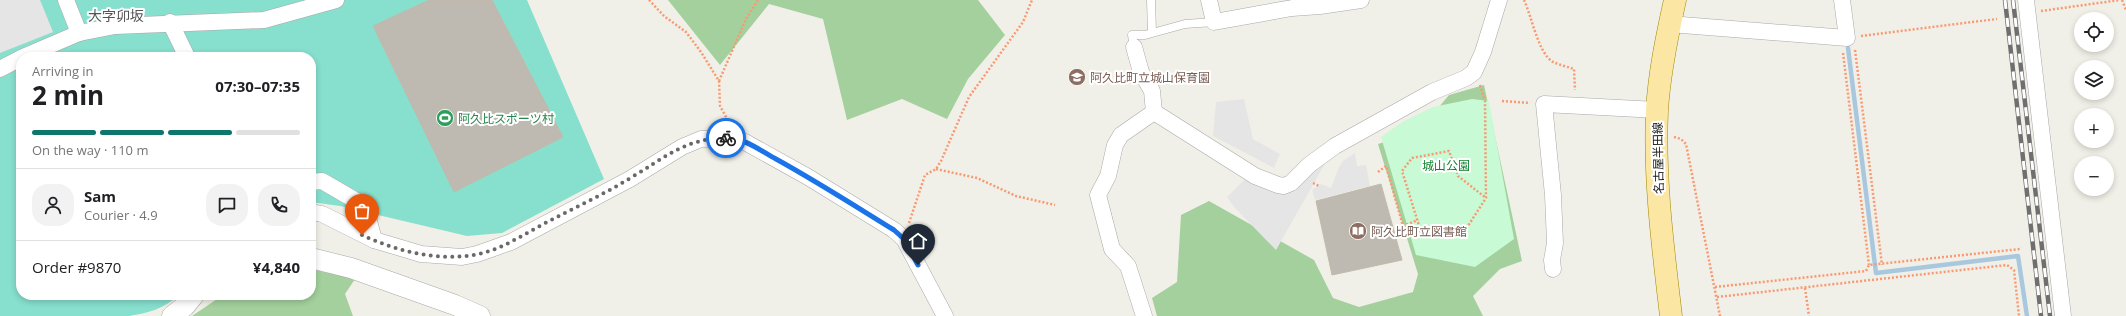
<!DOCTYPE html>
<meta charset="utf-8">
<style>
:root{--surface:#fff;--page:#f2f2f2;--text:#202124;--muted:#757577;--line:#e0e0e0;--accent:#0f766e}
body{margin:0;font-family:"Open Sans","Noto Sans JP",sans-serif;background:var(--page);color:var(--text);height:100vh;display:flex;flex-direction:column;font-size:15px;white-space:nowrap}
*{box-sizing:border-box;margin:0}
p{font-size:13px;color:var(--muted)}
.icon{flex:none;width:22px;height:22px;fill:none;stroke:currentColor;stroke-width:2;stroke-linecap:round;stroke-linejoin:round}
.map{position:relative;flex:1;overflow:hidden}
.details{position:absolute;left:16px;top:52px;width:300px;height:248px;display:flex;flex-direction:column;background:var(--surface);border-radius:16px;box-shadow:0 2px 6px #0003}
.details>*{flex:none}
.fabs{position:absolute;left:2074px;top:12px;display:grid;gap:8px}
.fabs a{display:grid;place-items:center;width:40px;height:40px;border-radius:50%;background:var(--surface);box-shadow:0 2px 6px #0003;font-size:20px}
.pin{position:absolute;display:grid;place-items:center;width:34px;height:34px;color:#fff;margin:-41px -17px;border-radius:50% 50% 50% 0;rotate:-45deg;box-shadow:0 0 4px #0007}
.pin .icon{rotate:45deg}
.courier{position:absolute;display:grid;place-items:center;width:40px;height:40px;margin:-20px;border:3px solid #1a73e8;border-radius:50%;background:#fff;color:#222;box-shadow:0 1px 5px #0007}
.head em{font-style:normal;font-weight:700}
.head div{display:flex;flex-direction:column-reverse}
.head{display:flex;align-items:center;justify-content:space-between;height:68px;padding:0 16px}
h1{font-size:26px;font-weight:700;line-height:30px}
.bar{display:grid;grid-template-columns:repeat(4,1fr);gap:6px 4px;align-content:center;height:48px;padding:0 16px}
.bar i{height:5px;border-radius:3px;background:var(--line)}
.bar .current{background:var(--accent)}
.bar p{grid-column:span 4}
.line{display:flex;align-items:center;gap:10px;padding:0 16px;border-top:1px solid var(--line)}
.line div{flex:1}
.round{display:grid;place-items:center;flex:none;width:42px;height:42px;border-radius:16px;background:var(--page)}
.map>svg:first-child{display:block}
</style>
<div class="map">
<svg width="2126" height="316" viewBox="0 0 2126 316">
<rect width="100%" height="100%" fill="#f1f0e8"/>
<g fill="#a3d09d">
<polygon points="668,0 978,0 1005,35 968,79 947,119 902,99 847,120 823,19 769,4 720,65"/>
<polygon points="1484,85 1522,261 1500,269 1473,296 1483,316 1157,316 1152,298 1177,282 1181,215 1209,201 1314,260 1333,298 1359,307 1413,292 1418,274 1378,144 1418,132 1449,95"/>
<polygon points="311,269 355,279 345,294 353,316 192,316 223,295 311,295"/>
</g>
<polygon fill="#c7fad5" points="1472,99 1489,101 1514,239 1475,267 1416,255 1381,137 1404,121 1433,107"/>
<path fill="#87dfce" d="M0,0h527l77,179 -102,54 -35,3 -127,-30 -29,-4v-145h-290v238h157c-13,14 -31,18 -49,21h-129z"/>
<g fill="#e5e5e5">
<polygon points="0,0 40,0 53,32 0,53"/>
<polygon points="1244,99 1253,139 1280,154 1274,168 1213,136 1216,102"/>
<polygon points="1355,153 1357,166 1366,165 1370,186 1315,200 1312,190 1321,184 1331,188 1339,167 1344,160"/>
<polygon points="1326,162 1276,250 1234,207 1227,197 1247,177 1269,188 1312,171"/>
</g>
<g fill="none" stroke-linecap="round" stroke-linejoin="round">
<polyline stroke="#a9c8de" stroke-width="4.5" points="1848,48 1876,273 2018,256 2027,316"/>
</g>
<g fill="#beb9b1" stroke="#c3baaa">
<polygon points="429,0 492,0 563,137 454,192 373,26"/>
<polygon points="1381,184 1402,260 1332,275 1316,201"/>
</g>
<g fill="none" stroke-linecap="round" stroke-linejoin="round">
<defs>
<g id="service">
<polyline points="1151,0 1152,32"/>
<polyline points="1134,47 1132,35 1145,35 1185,24 1214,22"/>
</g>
<g id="minor">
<polyline points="66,0 79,33"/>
<polyline points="1209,0 1214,22 1292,8 1320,6 1361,0"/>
<polyline points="2026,0 2063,316"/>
<polyline points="170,22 187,57"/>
<polyline points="1669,24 1847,38 1842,0"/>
<polyline points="1134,47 1141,72 1152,91 1154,112"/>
<polyline points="23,57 79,33 115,26 264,20 336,0"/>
<polyline points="0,69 21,58"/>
<polyline points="311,182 322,181 365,206 374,240"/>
<polyline points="311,212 322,214 374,240 421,254 462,257 477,254 511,242 630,179 682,147 701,139 732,138 745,142 808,177 894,230 904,239 945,316"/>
<polyline points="1553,269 1552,260 1555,243 1553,195 1544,104 1657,110"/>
<polyline points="1144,316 1128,266 1112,249 1098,195 1108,176 1115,145 1121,135 1154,112 1255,176 1278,185 1284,186 1291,183 1309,165 1335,146 1432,92 1466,78 1474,72 1483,52 1499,0"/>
</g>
<g id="tertiary">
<polyline points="311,258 351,268 455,305 480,316"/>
<polyline points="172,316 185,306 194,295"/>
</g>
<path id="primary" d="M1671,316c-8,-68 -17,-136 -14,-205 2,-37 10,-75 18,-111"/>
</defs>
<use href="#service" stroke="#a8a8a8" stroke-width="9"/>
<use href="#minor" stroke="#a8a8a8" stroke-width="17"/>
<use href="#tertiary" stroke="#a8a8a8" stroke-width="21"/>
<use href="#primary" stroke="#9d8701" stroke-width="23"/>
<g stroke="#f99971" stroke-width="2.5" stroke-dasharray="2 2" stroke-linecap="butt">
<polyline points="649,0 664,16 686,32 701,52 719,81 720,106 730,124"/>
<path d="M1524,0c8,17 14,53 29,62 7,3 15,5 21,7l1,21"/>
<polyline points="2122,0 2126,10"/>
<polyline points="2041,11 2120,0"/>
<polyline points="1861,36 1997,19"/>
<polyline points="1855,50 1882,265"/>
<polyline points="1843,53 1869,265"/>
<polyline points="719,81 746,19 758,0"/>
<polyline points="1480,85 1485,101 1486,198 1466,229 1421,232 1402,171 1412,158 1449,151 1458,176 1486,198"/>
<polyline points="1502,101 1530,103"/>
<polyline points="1674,137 1681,139 1686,144 1720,316"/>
<polyline points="936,169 977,178 1016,196 1055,205"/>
<polyline points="1378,172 1386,166 1403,226 1418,220"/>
<polyline points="1313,183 1319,186"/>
<polyline points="909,223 925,175 936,169 941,161 969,97 1023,22 1032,0"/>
<polyline points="1715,287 1866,271 1869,265 2020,249"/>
<polyline points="1805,288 1809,316"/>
<polyline points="1717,297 2007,265 2014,270 2019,316"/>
</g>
<use href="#service" stroke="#fff" stroke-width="8"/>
<use href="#minor" stroke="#fff" stroke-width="16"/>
<use href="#tertiary" stroke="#fff" stroke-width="20"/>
<use href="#primary" stroke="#fbe6a3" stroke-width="22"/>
<defs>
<g id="rail">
<polyline points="2005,0 2041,316"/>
<polyline points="2013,0 2050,316"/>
</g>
</defs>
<use href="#rail" stroke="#6f6f6f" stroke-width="4.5"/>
<use href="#rail" stroke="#fff" stroke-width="3" stroke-dasharray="9" stroke-linecap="butt"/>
</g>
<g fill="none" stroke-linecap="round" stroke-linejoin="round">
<path stroke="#6a6967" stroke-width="4" stroke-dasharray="0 7.2" d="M362,235c41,19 92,31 136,13 20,-9 39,-21 59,-31 25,-13 51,-25 75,-40 32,-19 54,-39 94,-39"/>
<path stroke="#1a73e8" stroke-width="5" d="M726,138c17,-1 35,13 50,21 40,22 79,47 118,71l10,9 14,26"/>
</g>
<defs>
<symbol id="school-disc" viewBox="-11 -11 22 22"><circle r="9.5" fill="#8d6e63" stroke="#fff"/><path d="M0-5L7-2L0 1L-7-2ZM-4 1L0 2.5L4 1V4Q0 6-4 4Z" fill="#fff"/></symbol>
<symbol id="stadium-disc" viewBox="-11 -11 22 22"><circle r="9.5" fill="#2e9e5b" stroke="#fff"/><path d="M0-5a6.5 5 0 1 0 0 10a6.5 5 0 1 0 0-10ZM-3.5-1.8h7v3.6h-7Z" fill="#fff"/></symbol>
<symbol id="library-disc" viewBox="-11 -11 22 22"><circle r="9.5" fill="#8d6e63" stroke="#fff"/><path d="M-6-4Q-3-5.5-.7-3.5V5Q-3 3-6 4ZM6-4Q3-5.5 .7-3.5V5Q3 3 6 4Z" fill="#fff"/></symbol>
</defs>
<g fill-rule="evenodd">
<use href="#school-disc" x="1067" y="67" width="20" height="20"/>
<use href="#stadium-disc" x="435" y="108" width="20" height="20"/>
<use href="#library-disc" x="1348" y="221" width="20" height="20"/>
</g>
<g text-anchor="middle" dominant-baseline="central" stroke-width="4" stroke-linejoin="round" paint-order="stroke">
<g font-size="12" fill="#785e54" stroke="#fff" text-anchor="start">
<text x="1090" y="77">阿久比町立城山保育園</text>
<text x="1371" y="231">阿久比町立図書館</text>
</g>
<g font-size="12" fill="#27864d" stroke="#fff" text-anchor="start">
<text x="458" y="118">阿久比スポーツ村</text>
</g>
<g font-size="12" fill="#212121" stroke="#fff">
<text transform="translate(1658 158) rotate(-91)">名古屋半田線</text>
</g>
<g font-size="12" fill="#0d822d" stroke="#fff">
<text x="1446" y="165">城山公園</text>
</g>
<g font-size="14" fill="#545454" stroke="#fff">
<text x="116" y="15">大字卯坂</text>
</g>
</g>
</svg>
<div class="fabs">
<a><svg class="icon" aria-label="locate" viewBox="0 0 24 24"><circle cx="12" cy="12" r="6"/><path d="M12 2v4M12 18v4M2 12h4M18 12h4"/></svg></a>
<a><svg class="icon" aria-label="layers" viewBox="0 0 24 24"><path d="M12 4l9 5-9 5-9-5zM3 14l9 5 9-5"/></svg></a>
<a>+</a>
<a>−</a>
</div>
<div class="pin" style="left:362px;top:235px;background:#ea580c"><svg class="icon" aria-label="bag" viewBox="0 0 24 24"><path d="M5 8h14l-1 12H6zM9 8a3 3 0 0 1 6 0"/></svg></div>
<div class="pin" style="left:918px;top:265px;background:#1f2937"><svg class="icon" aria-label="home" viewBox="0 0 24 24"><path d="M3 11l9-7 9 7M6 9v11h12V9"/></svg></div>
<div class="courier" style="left:726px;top:138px"><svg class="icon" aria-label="bike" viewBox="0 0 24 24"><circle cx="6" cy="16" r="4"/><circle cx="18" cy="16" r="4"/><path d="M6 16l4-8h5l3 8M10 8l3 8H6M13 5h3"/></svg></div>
<section class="details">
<div class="head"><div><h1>2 min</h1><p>Arriving in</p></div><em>07:30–07:35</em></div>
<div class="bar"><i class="current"></i><i class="current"></i><i class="current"></i><i></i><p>On the way · 110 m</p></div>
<div class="line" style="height:72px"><a class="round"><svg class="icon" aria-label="person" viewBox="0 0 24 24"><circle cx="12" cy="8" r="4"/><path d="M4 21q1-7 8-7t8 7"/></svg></a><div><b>Sam</b><p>Courier · 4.9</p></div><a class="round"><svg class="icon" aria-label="chat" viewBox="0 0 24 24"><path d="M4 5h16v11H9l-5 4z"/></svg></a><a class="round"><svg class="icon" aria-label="phone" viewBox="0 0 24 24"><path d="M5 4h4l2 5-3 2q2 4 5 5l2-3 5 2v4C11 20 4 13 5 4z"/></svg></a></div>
<div class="line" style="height:52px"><div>Order #9870</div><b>¥4,840</b></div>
</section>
</div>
